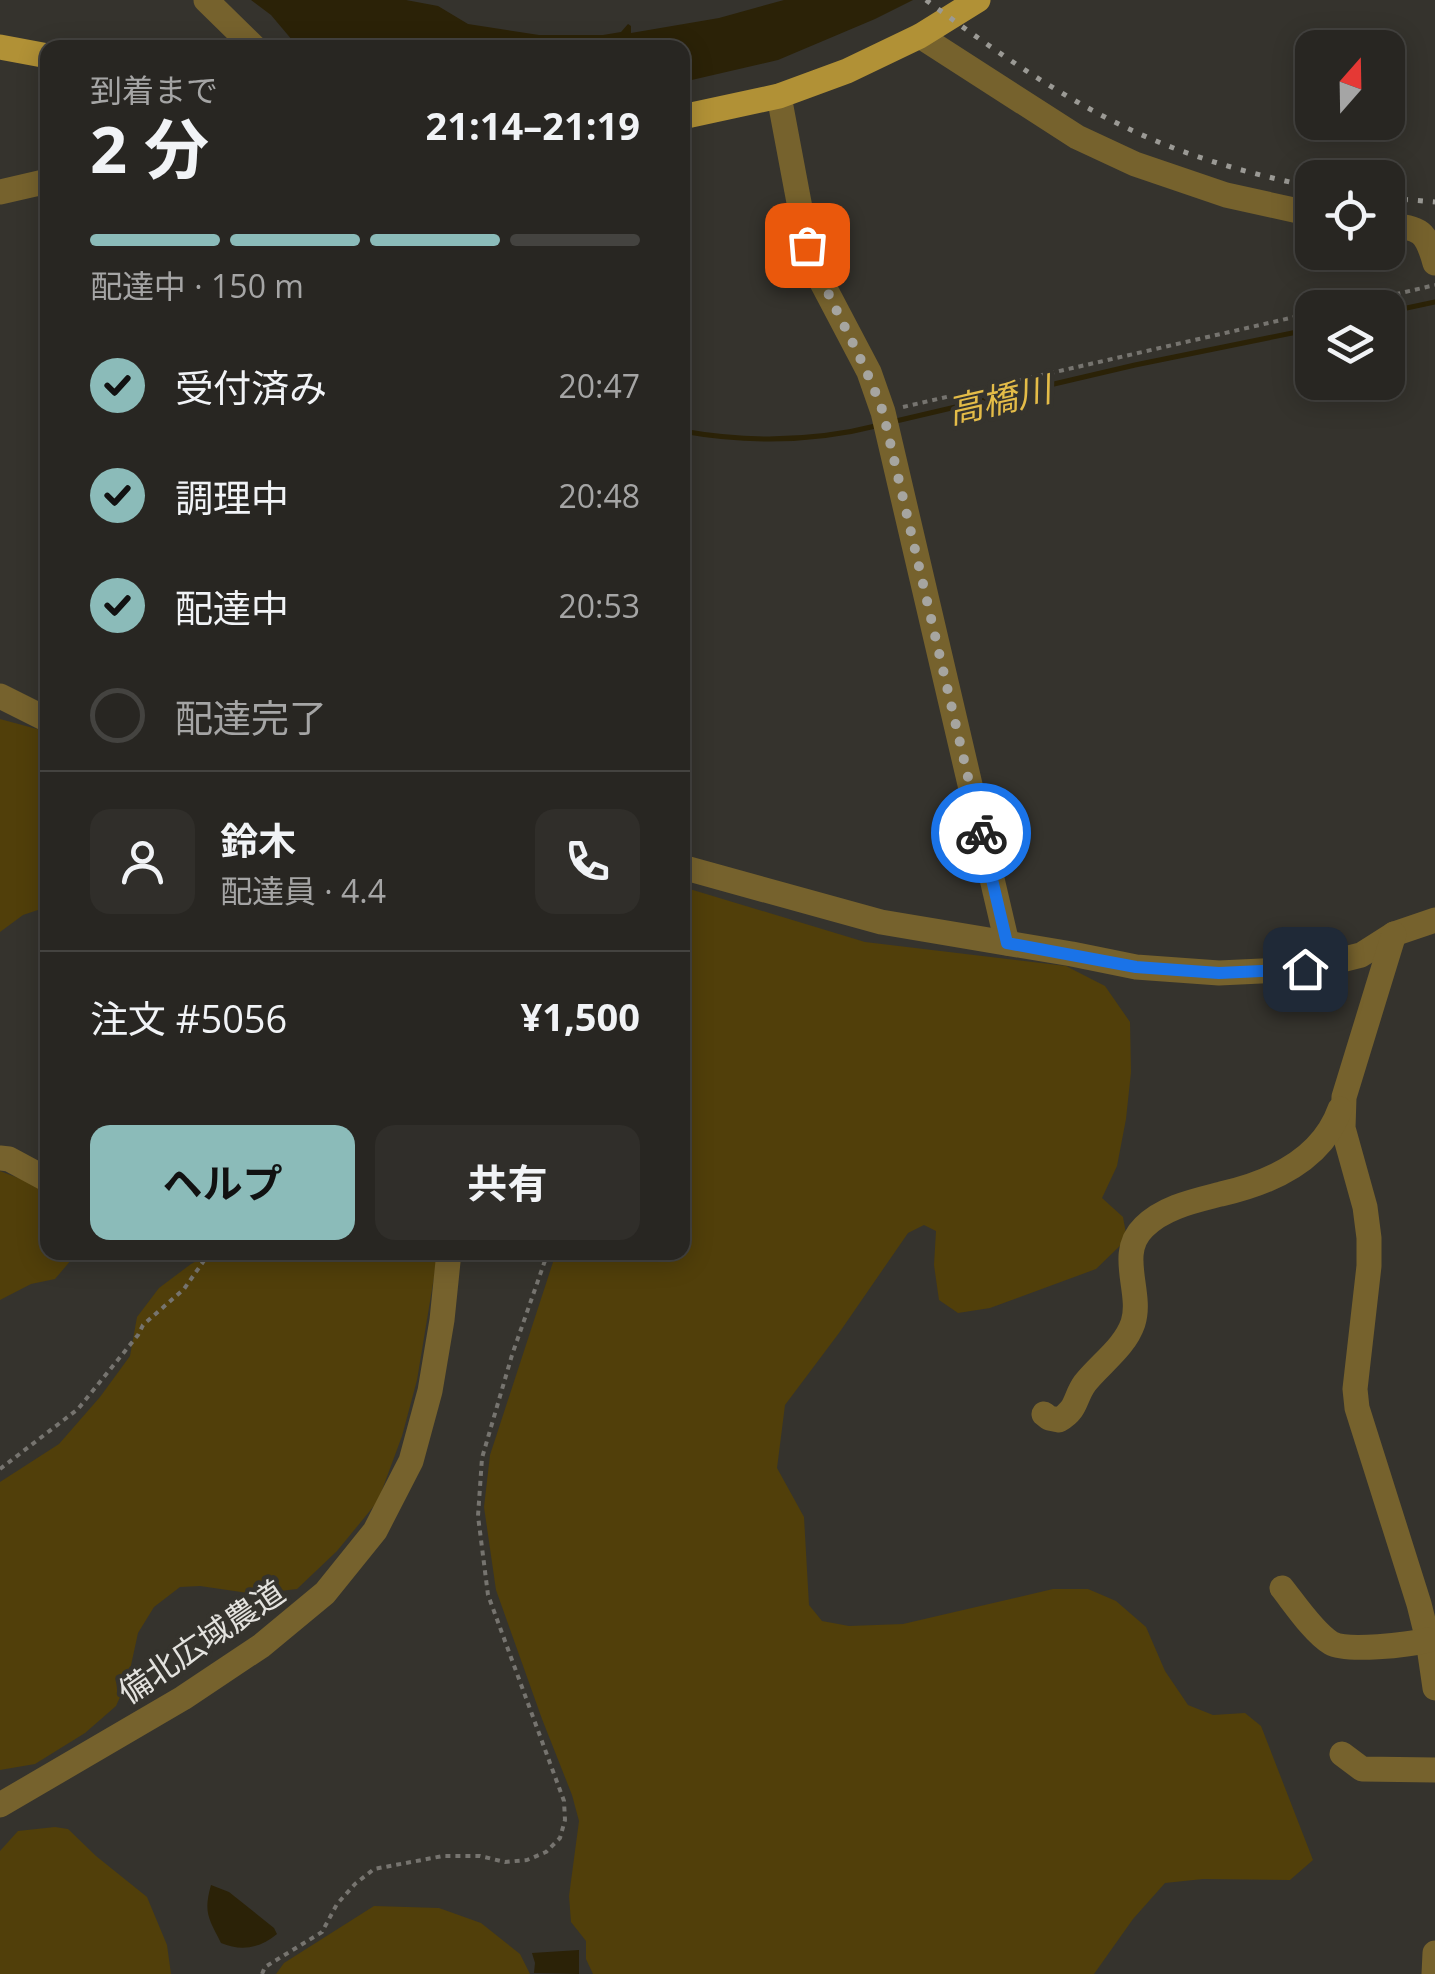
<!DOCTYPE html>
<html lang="ja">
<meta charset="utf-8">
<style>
:root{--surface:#282622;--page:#302e2a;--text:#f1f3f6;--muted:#a5a5a5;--line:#444340;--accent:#8bbbb9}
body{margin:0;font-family:"Open Sans","Noto Sans JP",sans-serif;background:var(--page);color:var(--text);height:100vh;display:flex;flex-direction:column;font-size:38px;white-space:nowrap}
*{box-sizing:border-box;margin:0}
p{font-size:32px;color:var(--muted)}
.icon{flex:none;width:55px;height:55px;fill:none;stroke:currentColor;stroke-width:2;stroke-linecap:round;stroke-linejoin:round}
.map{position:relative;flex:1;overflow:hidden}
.drawer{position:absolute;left:40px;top:40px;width:650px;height:1220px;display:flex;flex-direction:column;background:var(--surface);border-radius:20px;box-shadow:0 5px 25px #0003,0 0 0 2px var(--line)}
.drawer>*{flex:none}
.needle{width:65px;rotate:20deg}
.controls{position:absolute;left:1295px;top:30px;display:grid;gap:20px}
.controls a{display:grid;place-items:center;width:110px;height:110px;border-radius:20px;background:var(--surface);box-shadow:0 5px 25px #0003,0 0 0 2px var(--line);font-size:50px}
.pin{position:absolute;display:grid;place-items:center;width:85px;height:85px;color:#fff;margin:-42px;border-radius:20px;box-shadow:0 5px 15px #0006}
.courier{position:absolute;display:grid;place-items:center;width:100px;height:100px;margin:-50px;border:8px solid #1a73e8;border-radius:50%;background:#fff;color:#222;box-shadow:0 2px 12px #0007}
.head em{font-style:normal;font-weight:700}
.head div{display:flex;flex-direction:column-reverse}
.head{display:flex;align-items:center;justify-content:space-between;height:170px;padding:0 50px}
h1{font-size:65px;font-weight:700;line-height:75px}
.bar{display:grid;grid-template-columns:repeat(4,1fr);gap:15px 10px;align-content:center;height:120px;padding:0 50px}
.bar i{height:12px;border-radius:8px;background:var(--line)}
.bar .on{background:var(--accent)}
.bar p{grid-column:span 4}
.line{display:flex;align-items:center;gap:25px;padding:0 50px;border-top:2px solid var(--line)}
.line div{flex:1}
.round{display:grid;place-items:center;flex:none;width:105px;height:105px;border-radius:20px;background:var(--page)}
ol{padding:0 50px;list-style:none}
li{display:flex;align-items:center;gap:30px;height:110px}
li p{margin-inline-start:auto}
li .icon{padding:10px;border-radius:50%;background:var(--accent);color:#111;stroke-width:4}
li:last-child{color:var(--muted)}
li i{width:55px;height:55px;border:5px solid var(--line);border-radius:50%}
.cta{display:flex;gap:20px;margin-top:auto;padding:20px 50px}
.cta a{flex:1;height:115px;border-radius:20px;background:var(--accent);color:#111;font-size:40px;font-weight:700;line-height:115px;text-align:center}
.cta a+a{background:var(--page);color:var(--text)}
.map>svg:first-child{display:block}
</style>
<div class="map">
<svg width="1435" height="1974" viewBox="0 0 1435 1974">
<rect width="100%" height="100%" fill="#35332d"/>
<g fill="#513f0a">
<polygon points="0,719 48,732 47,907 23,915 0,932"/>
<polygon points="683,887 865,942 1066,966 1105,986 1130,1022 1131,1072 1126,1119 1117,1166 1102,1198 1123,1217 1127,1239 1096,1269 990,1308 958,1313 939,1300 934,1265 936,1231 924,1225 908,1233 839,1333 785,1405 777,1468 804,1517 809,1605 822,1621 849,1626 903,1624 1053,1589 1088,1589 1116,1601 1146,1627 1165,1671 1188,1705 1213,1715 1245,1713 1261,1726 1313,1860 1290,1880 1203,1879 1165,1883 1133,1919 1094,1974 593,1974 586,1959 586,1941 571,1922 569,1896 579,1821 572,1795 542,1719 496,1590 484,1507 490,1455 556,1253 682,1252"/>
<polygon points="0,1171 47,1189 48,1252 77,1253 55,1279 31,1284 0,1300"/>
<polygon points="212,1253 438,1253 417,1380 402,1436 378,1501 337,1551 297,1589 255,1594 200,1586 180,1587 154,1607 138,1633 128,1679 116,1706 85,1733 35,1764 0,1770 0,1482 59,1444 100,1397 130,1356 137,1317 159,1288 191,1264"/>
<polygon points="55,1827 68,1829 96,1856 147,1897 167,1945 171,1974 0,1974 0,1851 18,1831"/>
<polygon points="374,1906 439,1908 481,1923 520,1954 530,1974 276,1974 284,1963"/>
</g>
<g fill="#2b2207">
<polygon points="251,0 406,0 438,6 468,24 539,35 603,35 621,32 628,24 631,26 631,33 719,18 784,0 913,0 875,19 778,60 683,82 682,48 298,47 271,15"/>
<path d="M211,1885l18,7 45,36 3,6c-17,14 -35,18 -56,9 -12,-24 -18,-30 -10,-58z"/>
<polygon points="579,1950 579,1974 534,1973 535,1963 532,1953"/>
</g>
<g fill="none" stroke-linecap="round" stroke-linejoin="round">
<g stroke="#2b2207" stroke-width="5">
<polyline points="1388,312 1435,302"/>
<polyline points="896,421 1135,365 1312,329"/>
<path d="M682,431c67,12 132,11 198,-6"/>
</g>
<g stroke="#76746f" stroke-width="4" stroke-dasharray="5 5" stroke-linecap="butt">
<polyline points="1337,308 1435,285"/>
<polyline points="903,407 1312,313"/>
<polyline points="0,1469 78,1409 138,1335 143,1325 184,1289 210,1252"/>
<polyline points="262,1974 265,1967 322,1932 337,1904 355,1884 374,1869 443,1856 480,1856 505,1862 527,1860 546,1852 560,1838 565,1820 564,1801 488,1595 478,1516 482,1458 512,1355 548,1252"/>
</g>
<g stroke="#76622d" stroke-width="25">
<polyline points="206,0 255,48"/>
<polyline points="920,36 1077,137 1135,164 1226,195 1312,214"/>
<polyline points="779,96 807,245 819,277 869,372 883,412 1007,943"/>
<polyline points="0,192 48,181"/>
<path d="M1388,225c33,3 38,6 47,38"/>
<polyline points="0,696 48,720"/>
<polyline points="682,867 881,922 1072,954 1136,967 1219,973 1305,969 1361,955 1394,934 1435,920"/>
<polyline points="1394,934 1344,1097 1343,1128 1365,1207 1369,1238 1369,1266 1355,1389 1357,1408 1419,1604 1428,1640 1435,1688"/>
<polyline points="0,1158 9,1159 48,1180"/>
<path d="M1044,1414l5,4 10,2c19,-11 15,-22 26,-37 15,-19 40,-36 48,-60 10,-31 -17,-69 11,-96 20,-20 50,-26 77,-33 49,-11 101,-34 119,-85"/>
<path d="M1282,1588c12,15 32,45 49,55 16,9 77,2 97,-3"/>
<polyline points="1342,1754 1362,1769 1435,1770"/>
<polyline points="0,1805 183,1698 261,1646 325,1593 375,1531 411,1461 430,1391 442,1320 449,1252"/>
<polyline points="1434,1974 1435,1953"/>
</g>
<g stroke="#b19136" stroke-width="25">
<polyline points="0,47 48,56"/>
<polyline points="682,117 779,96 847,71 920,36 978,0"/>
</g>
<g stroke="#9b9a95" stroke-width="5" stroke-dasharray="5 10" stroke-linecap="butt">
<path d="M926,0c70,52 142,103 223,138 53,23 108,37 163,49"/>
<polyline points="1388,198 1435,202"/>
</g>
</g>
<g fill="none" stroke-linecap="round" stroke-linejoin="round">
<path stroke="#a6a5a0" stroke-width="10" stroke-dasharray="0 18" d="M807,245c22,57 55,109 76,167l98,421"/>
<polyline stroke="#1a73e8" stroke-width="12" points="981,833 1007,943 1136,967 1219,973 1305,969"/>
</g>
<g text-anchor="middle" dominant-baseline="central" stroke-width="9" stroke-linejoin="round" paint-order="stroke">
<g font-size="32" fill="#e3e2de" stroke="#35332d">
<text transform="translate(201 1641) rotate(-34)">備北広域農道</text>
</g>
<g font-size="35" font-style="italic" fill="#e4bc48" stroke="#35332d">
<text transform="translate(999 399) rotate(-13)">高橋川</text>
</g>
</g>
</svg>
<div class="controls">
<a><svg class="needle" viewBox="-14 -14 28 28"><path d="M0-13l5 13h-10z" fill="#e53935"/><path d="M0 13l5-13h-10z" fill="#a5a5a5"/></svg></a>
<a><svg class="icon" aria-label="locate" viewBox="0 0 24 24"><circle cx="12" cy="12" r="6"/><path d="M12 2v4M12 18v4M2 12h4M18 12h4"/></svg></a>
<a><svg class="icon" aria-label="layers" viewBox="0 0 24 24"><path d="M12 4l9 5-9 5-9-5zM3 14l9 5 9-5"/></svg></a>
</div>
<div class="pin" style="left:807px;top:245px;background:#ea580c"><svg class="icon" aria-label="bag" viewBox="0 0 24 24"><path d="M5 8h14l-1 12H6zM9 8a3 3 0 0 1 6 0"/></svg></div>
<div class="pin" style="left:1305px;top:969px;background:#1f2937"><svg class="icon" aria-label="home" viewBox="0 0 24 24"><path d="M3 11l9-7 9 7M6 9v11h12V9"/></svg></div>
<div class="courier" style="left:981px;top:833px"><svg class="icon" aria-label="bike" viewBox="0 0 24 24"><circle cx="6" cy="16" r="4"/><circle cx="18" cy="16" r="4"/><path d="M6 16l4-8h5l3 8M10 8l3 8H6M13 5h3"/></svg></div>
<section class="drawer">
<div class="head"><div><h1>2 分</h1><p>到着まで</p></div><em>21:14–21:19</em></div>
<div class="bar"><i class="on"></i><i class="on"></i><i class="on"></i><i></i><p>配達中 · 150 m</p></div>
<ol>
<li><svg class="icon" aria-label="check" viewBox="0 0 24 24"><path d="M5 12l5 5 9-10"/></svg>受付済み<p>20:47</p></li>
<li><svg class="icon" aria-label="check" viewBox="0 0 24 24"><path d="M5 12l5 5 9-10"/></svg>調理中<p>20:48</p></li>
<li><svg class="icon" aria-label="check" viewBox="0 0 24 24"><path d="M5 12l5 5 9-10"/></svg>配達中<p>20:53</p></li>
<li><i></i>配達完了</li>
</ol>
<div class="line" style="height:180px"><a class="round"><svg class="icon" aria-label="person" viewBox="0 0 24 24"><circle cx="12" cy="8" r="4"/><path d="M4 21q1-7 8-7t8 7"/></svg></a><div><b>鈴木</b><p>配達員 · 4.4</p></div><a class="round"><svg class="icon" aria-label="phone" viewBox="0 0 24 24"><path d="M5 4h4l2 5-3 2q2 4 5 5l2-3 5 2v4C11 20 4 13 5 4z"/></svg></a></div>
<div class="line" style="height:130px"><div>注文 #5056</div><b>¥1,500</b></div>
<div class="cta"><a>ヘルプ</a><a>共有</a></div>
</section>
</div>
